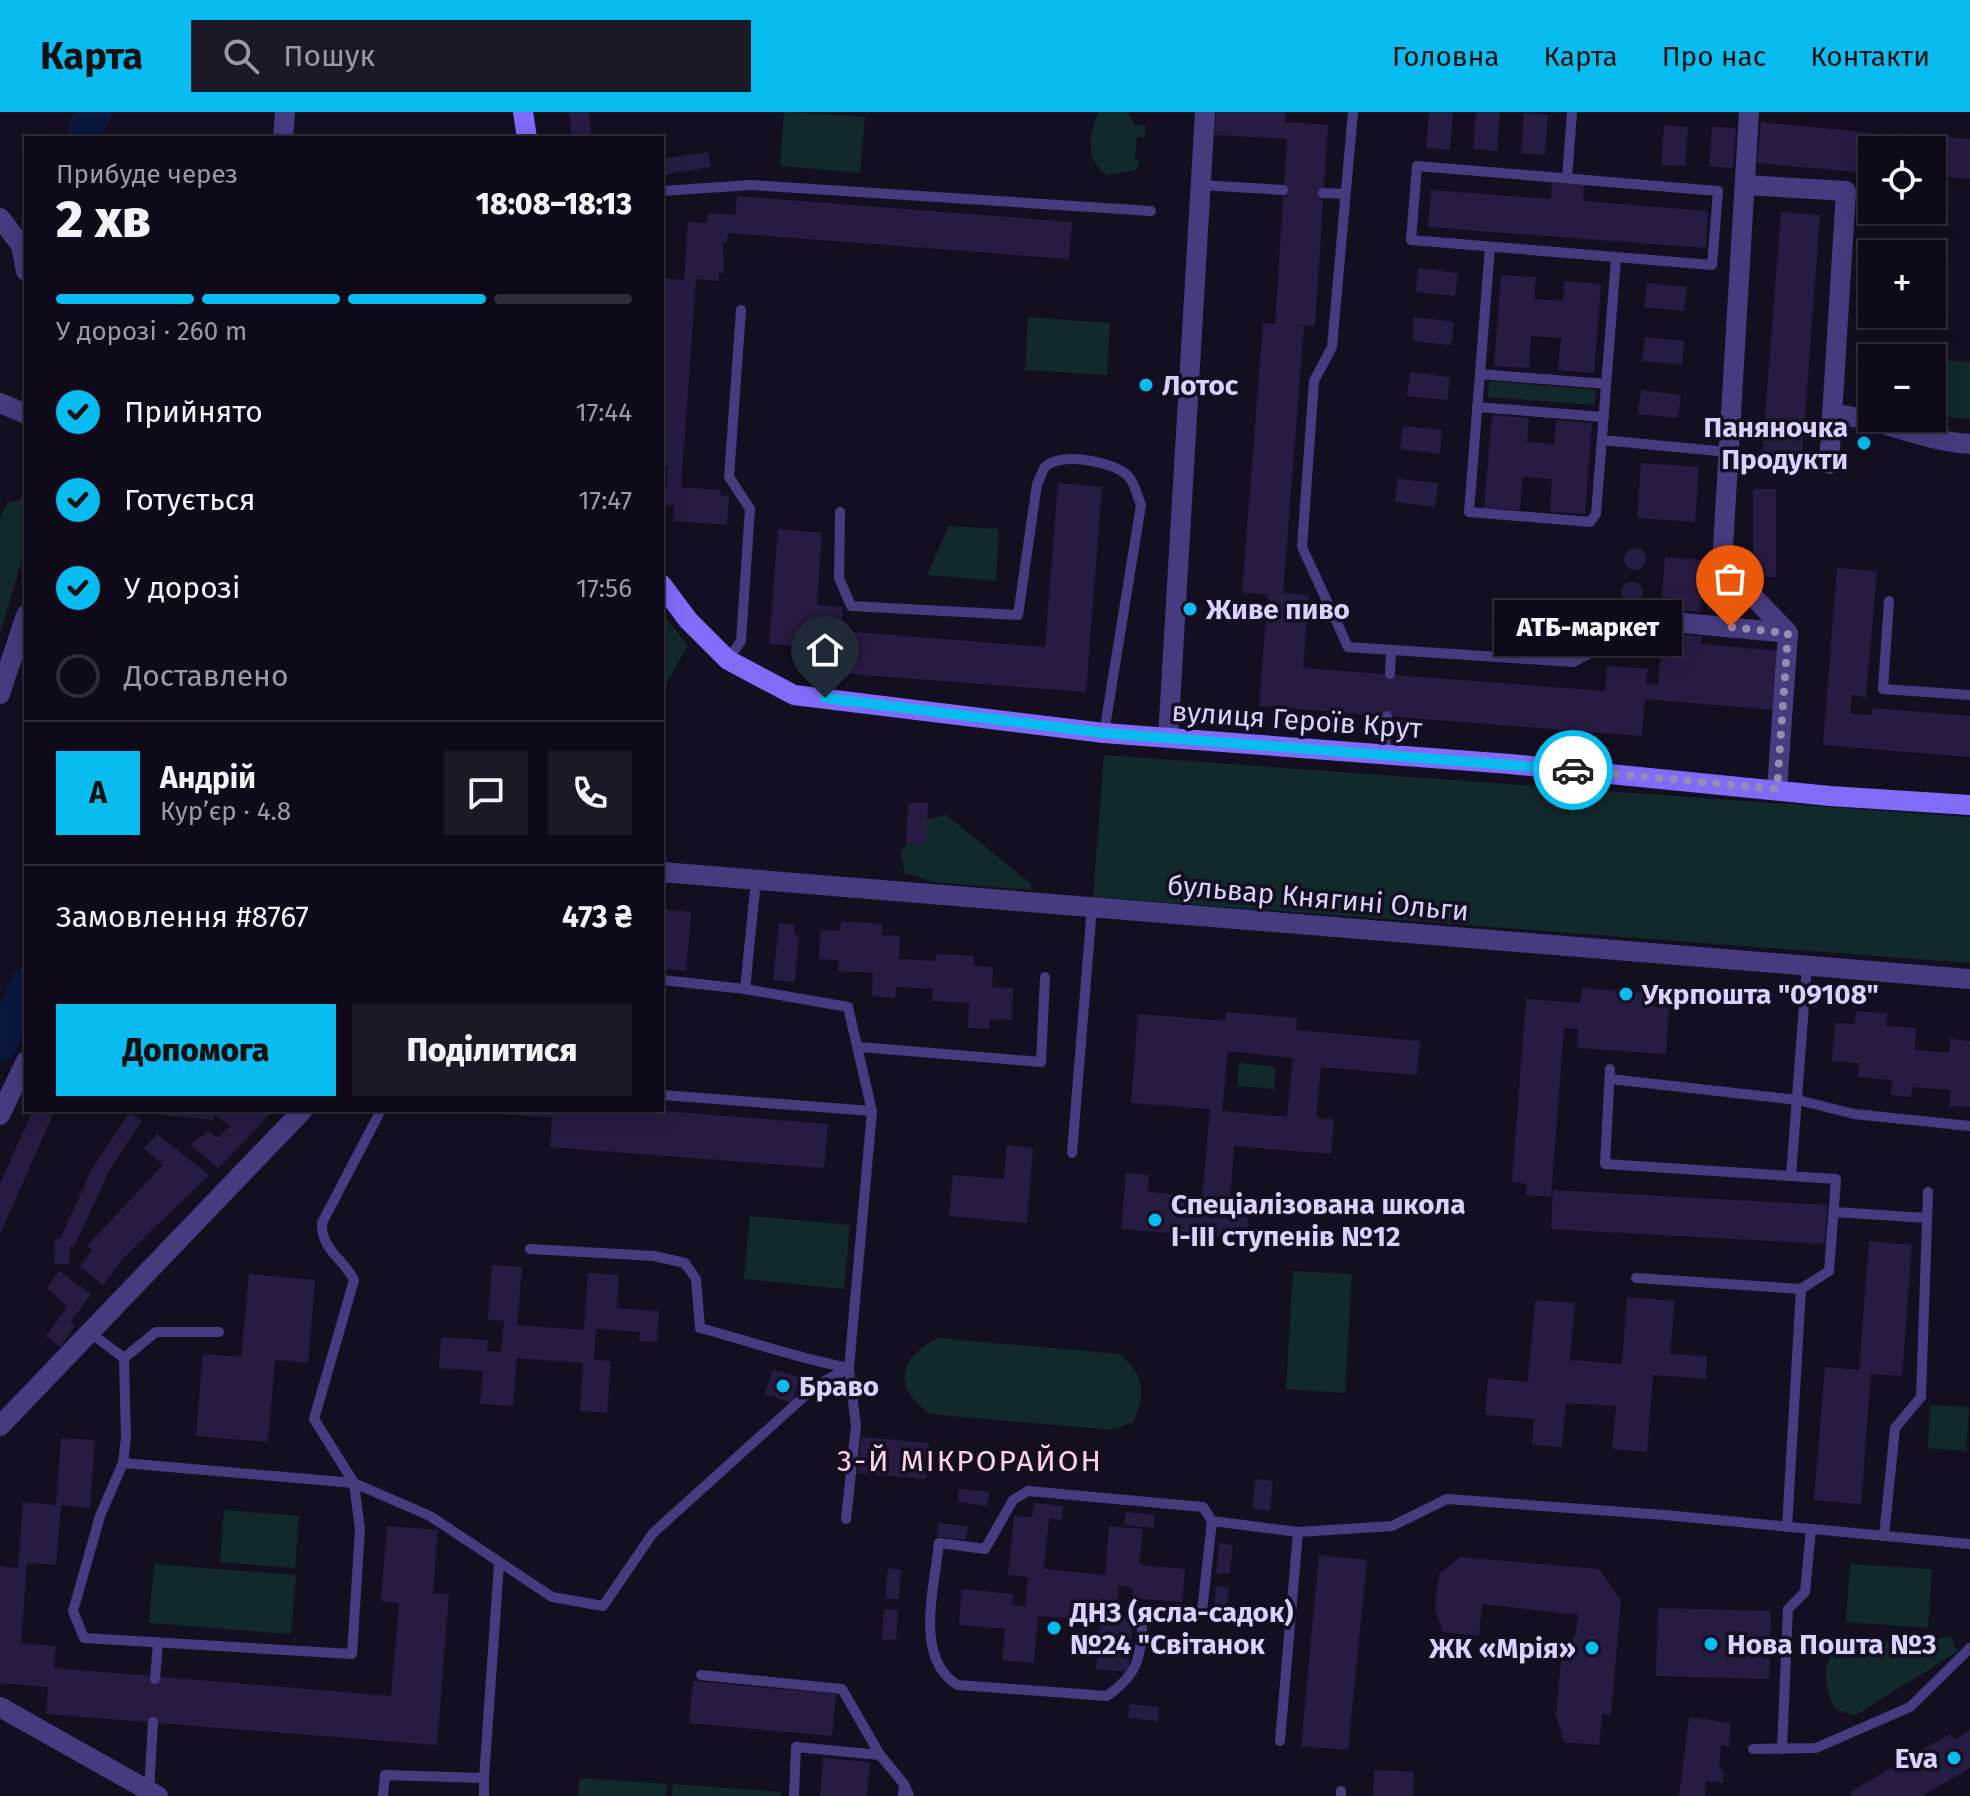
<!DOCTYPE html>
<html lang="uk">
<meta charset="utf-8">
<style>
:root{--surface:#0f0a19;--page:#1d1826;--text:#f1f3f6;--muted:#9b9aa2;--line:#2f2b38;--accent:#09bcf0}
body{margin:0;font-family:"Fira Sans",sans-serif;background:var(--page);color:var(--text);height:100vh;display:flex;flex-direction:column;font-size:30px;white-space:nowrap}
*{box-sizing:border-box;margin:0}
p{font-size:26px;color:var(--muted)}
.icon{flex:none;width:44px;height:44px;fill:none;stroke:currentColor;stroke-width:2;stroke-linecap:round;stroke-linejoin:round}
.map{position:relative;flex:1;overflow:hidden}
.details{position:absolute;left:24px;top:24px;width:640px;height:976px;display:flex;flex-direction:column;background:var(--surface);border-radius:0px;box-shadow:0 4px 20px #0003,0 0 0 2px var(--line)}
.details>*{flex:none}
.controls{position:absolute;left:1858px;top:24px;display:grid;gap:16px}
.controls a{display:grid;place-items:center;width:88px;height:88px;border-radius:0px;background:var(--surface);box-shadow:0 4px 20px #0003,0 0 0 2px var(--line);font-size:40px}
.pin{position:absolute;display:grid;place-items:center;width:68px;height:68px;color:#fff;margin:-82px -34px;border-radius:50% 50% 50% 0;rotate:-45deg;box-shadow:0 0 8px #0007}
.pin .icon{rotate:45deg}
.courier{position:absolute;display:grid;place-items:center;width:80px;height:80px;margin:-40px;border:6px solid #09bcf0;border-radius:50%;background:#fff;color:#222;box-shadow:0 2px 10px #0007}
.bubble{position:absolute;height:56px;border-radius:0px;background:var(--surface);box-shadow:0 4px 20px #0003,0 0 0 2px var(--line);font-size:26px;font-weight:800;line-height:56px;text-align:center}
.overview em{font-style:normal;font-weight:800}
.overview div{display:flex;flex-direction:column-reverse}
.overview{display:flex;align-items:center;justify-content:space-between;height:136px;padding:0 32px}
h1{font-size:52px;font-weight:800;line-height:60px}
.bar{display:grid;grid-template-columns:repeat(4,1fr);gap:12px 8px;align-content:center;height:96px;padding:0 32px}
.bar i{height:10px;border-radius:6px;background:var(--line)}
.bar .active{background:var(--accent)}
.bar p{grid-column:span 4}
.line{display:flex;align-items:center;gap:20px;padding:0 32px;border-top:2px solid var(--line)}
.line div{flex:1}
.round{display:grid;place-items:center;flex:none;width:84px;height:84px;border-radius:0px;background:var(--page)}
ol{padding:0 32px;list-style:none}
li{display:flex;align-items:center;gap:24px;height:88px}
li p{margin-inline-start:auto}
li .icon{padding:8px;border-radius:50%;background:var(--accent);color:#111;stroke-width:4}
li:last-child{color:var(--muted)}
li i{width:44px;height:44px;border:4px solid var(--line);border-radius:50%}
.primary-button{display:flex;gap:16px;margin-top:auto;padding:16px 32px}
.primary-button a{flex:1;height:92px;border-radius:0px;background:var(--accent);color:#111;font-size:32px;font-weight:800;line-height:92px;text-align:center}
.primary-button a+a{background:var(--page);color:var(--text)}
header{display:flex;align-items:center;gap:48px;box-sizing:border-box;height:112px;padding:0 40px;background:var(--accent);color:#111}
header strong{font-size:38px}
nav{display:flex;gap:44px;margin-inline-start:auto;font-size:28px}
.search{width:560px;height:72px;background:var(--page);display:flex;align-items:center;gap:20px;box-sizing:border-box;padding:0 28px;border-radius:0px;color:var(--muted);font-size:30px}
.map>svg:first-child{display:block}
</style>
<header>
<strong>Карта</strong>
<div class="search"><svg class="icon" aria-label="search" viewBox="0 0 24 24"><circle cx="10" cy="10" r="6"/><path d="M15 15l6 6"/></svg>Пошук</div>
<nav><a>Головна</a><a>Карта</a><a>Про нас</a><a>Контакти</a></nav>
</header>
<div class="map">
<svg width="1970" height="1684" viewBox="0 0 1970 1684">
<rect width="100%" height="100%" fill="#140e21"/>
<g fill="#12292b">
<polygon points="784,0 865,5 860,61 780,54"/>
<path d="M1098,0h29l8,13h10v12h-8l-2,22 5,3 -4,8 -30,5c-21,-17 -17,-40 -8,-63z"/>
<polygon points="1028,205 1110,211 1107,263 1025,258"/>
<polygon points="1932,247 1970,250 1970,307 1932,304"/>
<polygon points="1489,269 1596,278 1595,293 1488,285"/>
<polygon points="26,385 26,435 0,521 0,406 7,391"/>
<polygon points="949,414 999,417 996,469 927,463"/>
<polygon points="662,502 688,533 662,580"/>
<polygon points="1104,643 1970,705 1970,851 1093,785"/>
<polygon points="946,703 1031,772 1031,778 934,770 905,761 900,740 927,708"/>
<polygon points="1239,951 1276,955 1274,977 1237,974"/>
<polygon points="750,1104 850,1113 844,1177 744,1167"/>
<polygon points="1293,1159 1352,1162 1345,1281 1286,1277"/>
<path d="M938,1226l182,16c25,22 26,39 13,68l-19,8 -184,-16c-38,-27 -32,-56 8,-76z"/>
<polygon points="1930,1293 1969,1295 1966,1339 1928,1336"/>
<polygon points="224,1398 299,1404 295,1456 220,1450"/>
<polygon points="154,1452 296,1463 291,1522 149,1511"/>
<polygon points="1850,1452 1932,1457 1928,1516 1846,1510"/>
<path d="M1951,1524l6,16 -103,64 -20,-8c-11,-29 -13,-44 8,-69l70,4z"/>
<polygon points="580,1666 667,1672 666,1684 578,1684"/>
<polygon points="673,1672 781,1680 781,1684 672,1684"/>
</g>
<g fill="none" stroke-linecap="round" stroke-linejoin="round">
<g stroke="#0b173d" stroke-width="34">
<polyline points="86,26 86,17 95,0"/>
<polyline points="0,933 26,874"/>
</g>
</g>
<g fill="#281b42" fill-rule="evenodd">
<polygon points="569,0 589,0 592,26 572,26"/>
<polygon points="1216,0 1285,0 1285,10 1328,13 1315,214 1285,213 1304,214 1283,481 1309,483 1303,556 1605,579 1607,554 1648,557 1646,572 1658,573 1662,521 1702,524 1701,532 1780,539 1775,598 1645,587 1642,624 1259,594 1268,482 1242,481 1263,211 1275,212 1287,27 1214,23"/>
<polygon points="1429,0 1453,0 1450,38 1426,36"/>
<polygon points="1476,0 1500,0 1497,39 1473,37"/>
<polygon points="1524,1 1548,3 1545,43 1521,41"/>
<polygon points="1761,10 1871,21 1867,61 1757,51"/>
<polygon points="1664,13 1688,15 1685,54 1661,53"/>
<polygon points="1712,15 1736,16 1733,56 1709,54"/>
<polygon points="1895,21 1970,27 1970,67 1932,64 1932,38 1894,38"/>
<polygon points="708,40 711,55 662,63 662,47"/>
<polygon points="1552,71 1584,73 1583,89 1708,99 1706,136 1428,115 1431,78 1551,87"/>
<polygon points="737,84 1072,110 1069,147 728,121 727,130 723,130 724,161 719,160 719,169 696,167 681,375 721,378 720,383 729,384 727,413 673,409 674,393 665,393 668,355 662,355 662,166 684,168 688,110 707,111 708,101 735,103"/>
<polygon points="1781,100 1820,103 1801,357 1761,356"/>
<polygon points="1418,156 1458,161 1455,184 1416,180"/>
<polygon points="1501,163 1536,165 1534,187 1563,189 1564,169 1601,172 1594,261 1558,258 1561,226 1531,224 1529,256 1494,254"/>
<polygon points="1647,171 1687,175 1684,199 1644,195"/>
<polygon points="1414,205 1454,210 1451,233 1412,229"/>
<polygon points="1645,225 1684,229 1682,253 1642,249"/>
<polygon points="1410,260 1450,265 1447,288 1407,284"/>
<polygon points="1641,278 1681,283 1678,306 1638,302"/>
<polygon points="1492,303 1529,306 1527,330 1554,332 1556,308 1592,311 1585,402 1550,400 1552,367 1523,365 1520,398 1484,396"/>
<polygon points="1403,314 1442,318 1440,342 1400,337"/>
<polygon points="1641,351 1699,355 1695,410 1637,406"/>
<polygon points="1398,367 1438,371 1435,395 1395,390"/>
<polygon points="1058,371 1102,375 1086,580 837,561 839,537 769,532 778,417 822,421 817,493 843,495 841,519 1045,535"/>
<rect x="1753" y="377" width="23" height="88"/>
<circle cx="1635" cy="447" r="11"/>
<polygon points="1665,445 1704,448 1700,500 1672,497 1673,486 1662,485"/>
<polygon points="1837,456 1877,459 1866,585 1852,583 1850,602 1872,603 1872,596 1970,604 1970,645 1823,633"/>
<circle cx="1632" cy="481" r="11"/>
<polygon points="908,691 928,691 926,733 906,732"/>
<polygon points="662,797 691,800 686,859 662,857"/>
<polygon points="841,809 882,812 882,823 900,824 899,847 936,849 936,842 974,844 974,854 993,855 992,875 1013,876 1012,908 990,907 989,917 968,916 969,891 932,889 933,877 896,875 895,886 872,884 873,861 838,859 839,848 819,847 820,818 840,819"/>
<polygon points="779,811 795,813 794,823 799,823 795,870 773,868"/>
<polygon points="1582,876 1670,883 1666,942 1577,936 1578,917 1564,916 1551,1085 1526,1083 1527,1072 1512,1070 1526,887 1580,891"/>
<polygon points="1856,899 1887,901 1886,914 1916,916 1915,938 1949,941 1950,927 1970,929 1970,995 1949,994 1951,978 1912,975 1911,985 1891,983 1892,968 1858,965 1859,951 1832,949 1835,911 1855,912"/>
<path d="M1226,900l71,6 -1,12 124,11 -3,34 -96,-8 -5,51 18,1 -3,35 -97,-8 -4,56 19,1 -2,36 -126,-10 5,-56 23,2 -1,17 54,5 8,-88 -79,-6 7,-89 87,7zM1228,939l65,7 -6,59 -65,-6z"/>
<polygon points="33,998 55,998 0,1122 0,1072"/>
<polygon points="162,998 215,998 214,1008 161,1003"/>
<polygon points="217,998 274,998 218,1056 190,1032 209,1019 218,1026 230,1013 215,1004"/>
<polygon points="486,998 652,998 828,1012 824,1056 550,1035 552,1006 486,1001"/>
<polygon points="130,1000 142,1009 110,1057 74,1135 70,1134 69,1152 54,1152 55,1127 60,1127 92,1057"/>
<polygon points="157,1022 209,1063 123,1146 103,1173 80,1155 92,1138 87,1134 163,1053 144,1036"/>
<polygon points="1007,1033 1033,1036 1027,1111 949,1104 953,1063 1004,1067"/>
<polygon points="1553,1078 1827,1093 1825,1132 1551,1117"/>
<polygon points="1869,1129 1912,1133 1902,1264 1871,1262 1861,1392 1814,1388 1825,1255 1859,1258"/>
<polygon points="492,1153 522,1155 517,1213 584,1218 588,1161 619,1163 617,1196 659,1199 657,1230 639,1229 640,1220 596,1217 594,1248 611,1249 607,1301 580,1299 583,1251 517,1246 513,1294 480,1292 483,1259 439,1256 441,1225 488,1228 487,1239 501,1240 504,1209 488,1208"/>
<polygon points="59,1159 91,1182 70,1210 75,1214 60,1235 46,1224 67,1195 47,1176"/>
<polygon points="249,1162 315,1168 308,1251 275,1248 268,1330 196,1324 203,1242 241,1245"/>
<polygon points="1627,1185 1675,1189 1670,1242 1707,1244 1706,1267 1653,1263 1647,1340 1612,1337 1616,1294 1566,1291 1562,1335 1532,1333 1534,1307 1485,1303 1488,1266 1528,1270 1535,1188 1575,1191 1570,1248 1622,1252"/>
<polygon points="773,1257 800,1266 792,1291 765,1282"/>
<polygon points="861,1325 929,1331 926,1367 858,1361"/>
<polygon points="61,1326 95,1328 90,1396 61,1393 56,1453 27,1451 21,1531 56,1534 54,1556 391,1584 399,1491 381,1489 387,1414 438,1418 433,1481 449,1482 437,1633 46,1602 48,1575 0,1571 0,1454 18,1456 23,1390 56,1393"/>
<polygon points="1255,1367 1273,1369 1270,1399 1252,1397"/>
<polygon points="959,1377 989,1380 987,1394 958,1390"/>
<polygon points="1034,1391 1063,1394 1062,1408 1049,1406 1044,1457 1105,1463 1109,1414 1143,1417 1139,1453 1185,1457 1182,1490 1132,1486 1133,1475 1119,1474 1116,1504 1133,1506 1128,1560 1096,1557 1100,1509 1038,1504 1034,1551 1002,1548 1005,1517 959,1513 962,1477 1013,1482 1012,1493 1025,1494 1028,1465 1008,1463 1014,1404 1032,1405"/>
<polygon points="1126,1400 1155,1403 1154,1416 1124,1413"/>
<polygon points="938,1411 968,1414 966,1428 937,1425"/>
<polygon points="1219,1431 1233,1433 1230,1462 1216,1461"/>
<polygon points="1319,1443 1367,1448 1348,1638 1301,1634"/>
<polygon points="1460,1445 1599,1457 1621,1488 1611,1603 1602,1602 1599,1633 1564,1630 1556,1603 1561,1549 1576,1520 1578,1503 1482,1492 1479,1524 1443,1520 1435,1497 1439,1462"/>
<polygon points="888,1456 901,1458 899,1487 885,1486"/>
<polygon points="1216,1474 1229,1475 1227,1504 1213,1503"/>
<polygon points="1658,1496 1771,1499 1769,1567 1656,1564"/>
<polygon points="884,1497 898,1498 896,1528 882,1527"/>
<polygon points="693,1569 836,1582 832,1624 689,1611"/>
<polygon points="1129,1592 1159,1595 1158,1609 1128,1606"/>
<polygon points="1689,1605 1731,1611 1729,1634 1721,1633 1719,1657 1724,1658 1723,1671 1706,1669 1705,1684 1679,1684"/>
<polygon points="1970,1618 1970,1656 1922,1684 1852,1684 1850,1680 1893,1655 1896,1660 1913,1650 1909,1645 1950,1622 1954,1628"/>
<polygon points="823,1646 870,1650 867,1684 820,1684"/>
<polygon points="1374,1658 1414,1660 1413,1684 1373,1684"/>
</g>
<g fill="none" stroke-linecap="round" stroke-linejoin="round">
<g stroke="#463b7f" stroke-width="10">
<polyline points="1353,0 1332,235 1314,269 1302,435 1348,535 1573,550 1598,537 1639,540 1642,507"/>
<polygon points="1417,54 1718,79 1712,153 1411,128"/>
<polyline points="1567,66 1572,0"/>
<polyline points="1201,73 1283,78"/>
<polyline points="662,79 751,73 1151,99"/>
<polyline points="1323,81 1345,82"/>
<polyline points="1490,135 1469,400 1590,410 1596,402 1616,146"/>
<polyline points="1480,262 1606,272"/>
<polyline points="1477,295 1604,305"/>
<polyline points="1602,328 1728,340"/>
<path d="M840,400l-1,66 12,28 167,9 19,-131c3,-5 5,-13 8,-17 15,-16 70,-5 83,9 7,7 9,20 13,29l-37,228"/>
<polyline points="1889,489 1883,577 1970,583"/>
<polyline points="728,548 741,529 750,397 729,365 741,198"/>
<polyline points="1390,562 1391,538"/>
<polyline points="1385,642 1387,604"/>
<polyline points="745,877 756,768"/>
<polyline points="860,935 1041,950 1045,865"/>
<polyline points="1610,957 1605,1052 1836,1067 1829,1159 1801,1177 1636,1166"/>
<polyline points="1610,967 1798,988 1854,1002 1970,1014"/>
<polyline points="662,983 872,999"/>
<polyline points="1072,1041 1092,795"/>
<polyline points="1791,1064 1807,854"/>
<polyline points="1834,1100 1927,1106"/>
<path d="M530,1137l124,7 31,7 11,16 4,49c50,13 99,31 149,40l23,-257 -24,-104 -103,-18 -83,-9"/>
<path d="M89,1220l35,26 2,80 -3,25 -23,53 -27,95 11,27 268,16 8,-125 -6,-46 -40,-64 40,-139c-11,-22 -33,-30 -32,-57l59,-113"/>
<polyline points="124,1246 156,1220 219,1220"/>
<polyline points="123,1351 354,1371 430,1404 552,1485 603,1494 653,1421 817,1273 849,1256 856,1314 846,1407"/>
<path d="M1212,1409l-9,-14 -175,-16 -15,9 -28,49 -46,-6c-4,43 -26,116 19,142l149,11c35,-25 33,-41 36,-82l49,3 10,-6 10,-90 86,11"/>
<polyline points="1787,1415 1801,1177"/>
<polyline points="1884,1424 1895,1316 1921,1285 1928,1080"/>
<polyline points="701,1563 842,1577 880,1643"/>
<polyline points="155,1567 158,1530"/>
<polyline points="1280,1629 1298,1420 1392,1414 1447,1387 1665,1403 1970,1432"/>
<polyline points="1753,1637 1816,1636 1910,1595 1970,1536"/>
<polyline points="1782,1637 1788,1497 1805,1480 1811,1417"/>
<polyline points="484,1666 499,1452"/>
<polyline points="149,1679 153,1610"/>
<polyline points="383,1684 385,1663 484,1666 484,1684"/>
<polyline points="794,1684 796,1635 880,1643 904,1672"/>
<polyline points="903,1684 904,1672 909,1684"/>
<polyline points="1341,1684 1341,1679"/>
</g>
<g stroke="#463b7f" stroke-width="20">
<polyline points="1749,0 1722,452 1788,521 1777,677"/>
<polyline points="283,26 285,0"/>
<polyline points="1745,73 1846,79 1829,352"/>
<polyline points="0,106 21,133 26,159"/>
<polyline points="0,291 26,302"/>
<path d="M1832,302c48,4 91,27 138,30"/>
<polyline points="1642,507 1788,521"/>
<polyline points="0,582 26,503"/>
<polyline points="1168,626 1205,0"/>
<polyline points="662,760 1970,867"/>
<polyline points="0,1003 26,949"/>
<polyline points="0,1314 303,998"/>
<polyline points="0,1595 158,1684"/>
</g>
<g stroke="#816bf9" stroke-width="20">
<polyline points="523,0 527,26"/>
<polyline points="662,473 688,508 728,548 794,583 1104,621 1510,652 1830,684 1970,693"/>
</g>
</g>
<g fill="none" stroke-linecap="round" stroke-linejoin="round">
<polyline stroke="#958db0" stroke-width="8" stroke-dasharray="0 14.4" points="1573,658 1777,677 1788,521 1730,515"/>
<polyline stroke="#09bcf0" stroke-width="10" points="825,586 1104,621 1573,658"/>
</g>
<g fill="#09bcf0" stroke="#140e21" stroke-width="3">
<circle cx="1146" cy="273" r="8"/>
<circle cx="1864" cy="331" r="8"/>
<circle cx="1190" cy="497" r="8"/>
<circle cx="1626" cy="882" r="8"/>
<circle cx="1155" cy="1108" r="8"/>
<circle cx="783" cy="1274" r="8"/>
<circle cx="1054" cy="1516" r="8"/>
<circle cx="1711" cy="1532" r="8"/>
<circle cx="1592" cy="1536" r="8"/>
<circle cx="1954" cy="1646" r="8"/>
</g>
<g text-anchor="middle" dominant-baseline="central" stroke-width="7" stroke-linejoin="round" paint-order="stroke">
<g font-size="28" font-weight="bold" fill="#dbd1fd" stroke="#140e21" text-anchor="start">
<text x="1162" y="273">Лотос</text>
<text x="1848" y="315" text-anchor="end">Паняночка<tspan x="1848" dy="32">Продукти</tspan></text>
<text x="1206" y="497">Живе пиво</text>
<text x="1642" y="882">Укрпошта "09108"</text>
<text x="1171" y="1092">Спеціалізована школа<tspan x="1171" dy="32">І-ІІІ ступенів №12</tspan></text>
<text x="799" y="1274">Браво</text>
<text x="1070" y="1500">ДНЗ (ясла-садок)<tspan x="1070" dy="32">№24 "Світанок</tspan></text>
<text x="1727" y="1532">Нова Пошта №3</text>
<text x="1576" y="1536" text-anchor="end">ЖК «Мрія»</text>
<text x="1938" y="1646" text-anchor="end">Eva</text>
</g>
<g font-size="28" fill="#dbd1fd" stroke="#140e21">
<text transform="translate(1297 608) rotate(4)">вулиця Героїв Крут</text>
<text transform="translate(1318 786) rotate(5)">бульвар Княгині Ольги</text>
</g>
<g font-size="30" letter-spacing="2" fill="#fdd2e8" stroke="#140e21">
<text x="970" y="1349">3-Й МІКРОРАЙОН</text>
</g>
</g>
</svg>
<div class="controls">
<a><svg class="icon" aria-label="locate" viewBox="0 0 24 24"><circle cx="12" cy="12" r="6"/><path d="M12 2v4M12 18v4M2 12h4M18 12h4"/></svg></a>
<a>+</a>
<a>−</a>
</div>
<div class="pin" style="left:1730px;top:515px;background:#ea580c"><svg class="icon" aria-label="bag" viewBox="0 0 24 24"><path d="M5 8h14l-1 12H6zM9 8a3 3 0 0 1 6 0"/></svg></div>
<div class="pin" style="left:825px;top:586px;background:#1f2937"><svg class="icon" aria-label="home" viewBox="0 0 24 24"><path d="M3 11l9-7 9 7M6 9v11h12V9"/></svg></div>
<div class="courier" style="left:1573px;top:658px"><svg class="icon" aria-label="car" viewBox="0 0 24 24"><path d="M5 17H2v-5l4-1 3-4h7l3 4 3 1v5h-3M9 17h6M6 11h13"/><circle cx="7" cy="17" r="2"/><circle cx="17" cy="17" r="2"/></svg></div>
<div class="bubble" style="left:1494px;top:488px;width:188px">АТБ-маркет</div>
<section class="details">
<div class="overview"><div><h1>2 хв</h1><p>Прибуде через</p></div><em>18:08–18:13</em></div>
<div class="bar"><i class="active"></i><i class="active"></i><i class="active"></i><i></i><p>У дорозі · 260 m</p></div>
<ol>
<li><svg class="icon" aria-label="check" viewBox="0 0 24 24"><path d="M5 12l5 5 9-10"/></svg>Прийнято<p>17:44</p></li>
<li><svg class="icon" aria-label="check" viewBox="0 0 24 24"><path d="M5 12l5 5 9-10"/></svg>Готується<p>17:47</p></li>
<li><svg class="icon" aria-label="check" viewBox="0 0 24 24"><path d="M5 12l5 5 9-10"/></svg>У дорозі<p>17:56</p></li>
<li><i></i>Доставлено</li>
</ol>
<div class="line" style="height:144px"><b class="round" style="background:var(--accent);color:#111">А</b><div><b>Андрій</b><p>Кур’єр · 4.8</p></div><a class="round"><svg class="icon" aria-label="chat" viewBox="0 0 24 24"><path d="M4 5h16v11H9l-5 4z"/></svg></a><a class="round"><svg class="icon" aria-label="phone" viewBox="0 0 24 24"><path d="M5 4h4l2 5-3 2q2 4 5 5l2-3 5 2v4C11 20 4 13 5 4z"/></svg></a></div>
<div class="line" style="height:104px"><div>Замовлення #8767</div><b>473 ₴</b></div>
<div class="primary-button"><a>Допомога</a><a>Поділитися</a></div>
</section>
</div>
